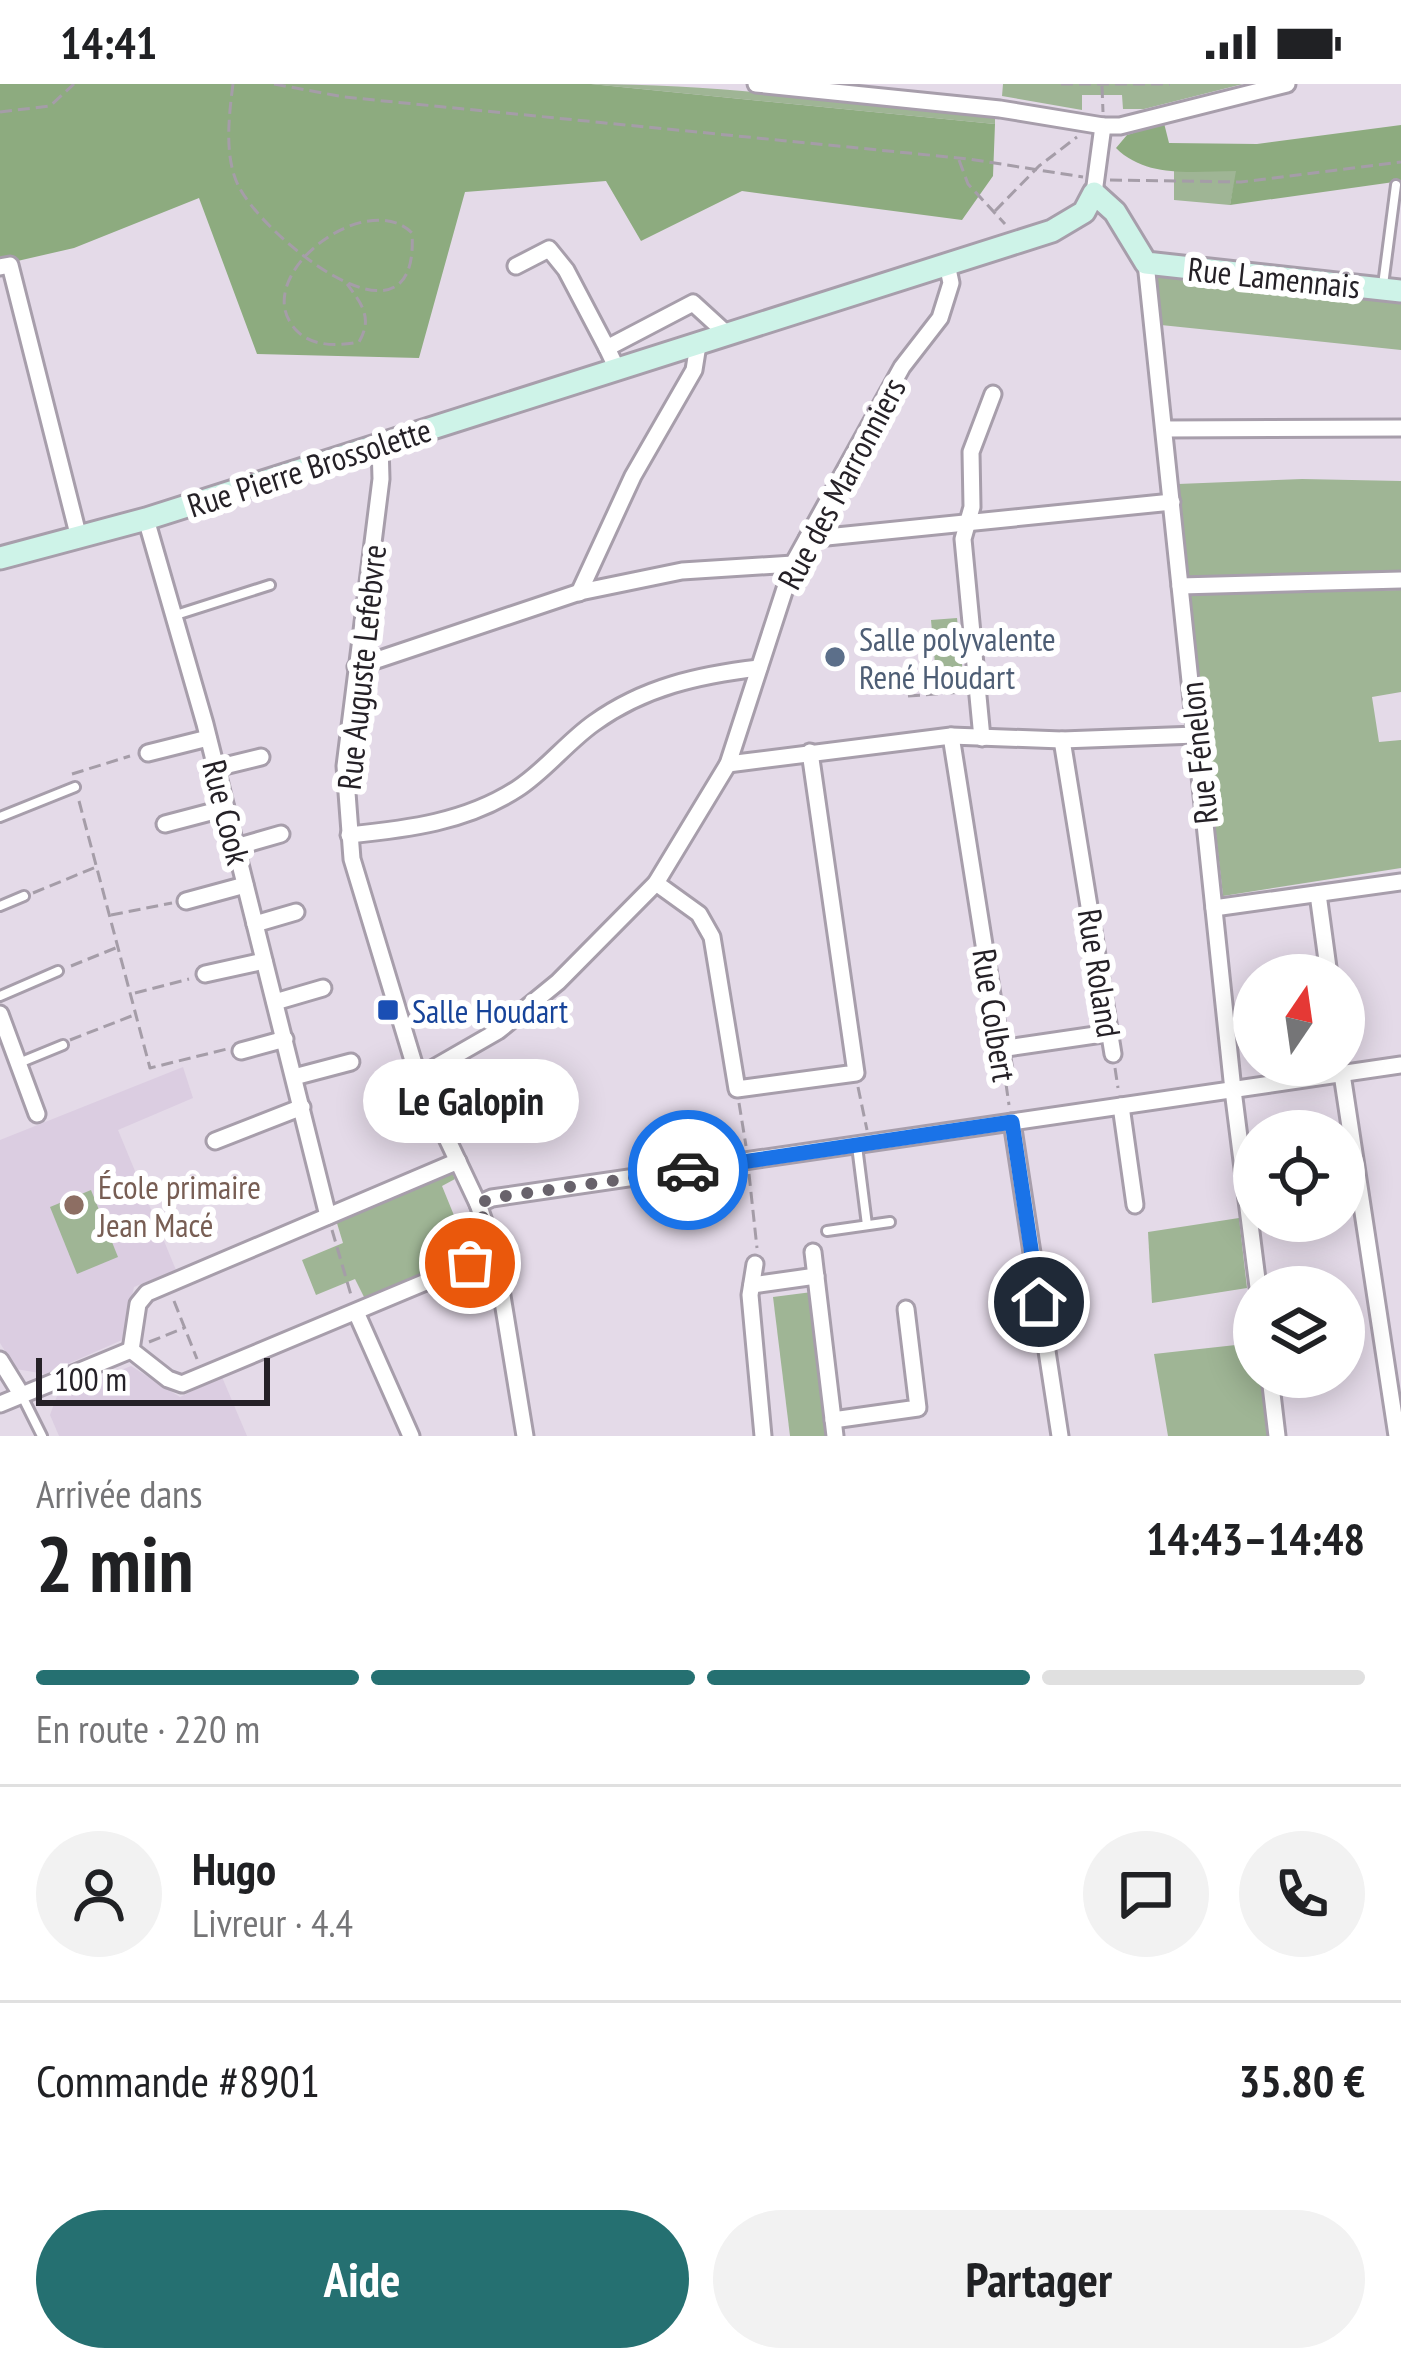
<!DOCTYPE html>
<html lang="fr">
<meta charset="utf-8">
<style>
:root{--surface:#fff;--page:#f2f2f2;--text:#202124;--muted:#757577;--line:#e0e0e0;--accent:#257071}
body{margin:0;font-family:"PT Sans Narrow",sans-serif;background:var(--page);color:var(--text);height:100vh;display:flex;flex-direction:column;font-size:45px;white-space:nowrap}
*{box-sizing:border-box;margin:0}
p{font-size:39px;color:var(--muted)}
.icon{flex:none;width:66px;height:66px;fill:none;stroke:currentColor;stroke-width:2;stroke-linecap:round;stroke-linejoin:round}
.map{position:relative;height:1352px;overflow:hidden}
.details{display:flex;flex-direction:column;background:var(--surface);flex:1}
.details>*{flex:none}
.needle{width:78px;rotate:13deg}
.fabs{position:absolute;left:1233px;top:870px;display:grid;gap:24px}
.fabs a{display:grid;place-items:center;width:132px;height:132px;border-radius:50%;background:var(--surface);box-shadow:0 6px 30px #0003;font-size:60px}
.scale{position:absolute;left:36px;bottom:30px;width:234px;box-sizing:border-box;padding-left:12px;border:6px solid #252127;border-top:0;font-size:33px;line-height:42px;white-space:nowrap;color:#252127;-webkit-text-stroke:9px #fff;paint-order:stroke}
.pin{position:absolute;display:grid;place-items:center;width:102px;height:102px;color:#fff;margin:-51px;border:6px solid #fff;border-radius:50%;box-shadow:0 3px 12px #0007}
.courier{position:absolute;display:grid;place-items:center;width:120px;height:120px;margin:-60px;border:9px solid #1a73e8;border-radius:50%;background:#fff;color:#222;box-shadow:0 3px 15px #0007}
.bubble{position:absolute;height:84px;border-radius:42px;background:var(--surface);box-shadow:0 6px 30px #0003;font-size:39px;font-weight:600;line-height:84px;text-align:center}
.head em{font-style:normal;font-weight:600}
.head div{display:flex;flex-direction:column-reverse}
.head{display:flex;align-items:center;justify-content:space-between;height:204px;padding:0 36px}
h1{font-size:78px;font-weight:600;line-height:90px}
.bar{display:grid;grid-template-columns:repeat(4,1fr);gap:18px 12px;align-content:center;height:144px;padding:0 36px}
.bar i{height:15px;border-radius:9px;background:var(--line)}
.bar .current{background:var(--accent)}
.bar p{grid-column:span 4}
.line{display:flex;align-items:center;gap:30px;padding:0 36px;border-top:3px solid var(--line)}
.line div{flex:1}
.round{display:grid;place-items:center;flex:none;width:126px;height:126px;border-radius:63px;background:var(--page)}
.button{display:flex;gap:24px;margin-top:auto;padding:24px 36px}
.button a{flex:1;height:138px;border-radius:72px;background:var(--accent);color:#fff;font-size:48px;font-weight:600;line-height:138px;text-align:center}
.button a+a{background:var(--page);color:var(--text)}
.status{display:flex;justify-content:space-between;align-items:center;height:84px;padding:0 60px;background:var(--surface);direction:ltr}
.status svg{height:33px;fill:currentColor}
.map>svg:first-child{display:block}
</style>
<div class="status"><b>14:41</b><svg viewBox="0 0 49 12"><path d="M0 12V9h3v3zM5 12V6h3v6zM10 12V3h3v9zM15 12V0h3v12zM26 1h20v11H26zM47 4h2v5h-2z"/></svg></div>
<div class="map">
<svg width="1401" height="1352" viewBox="0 0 1401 1352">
<rect width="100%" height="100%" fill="#e4dae8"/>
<g fill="#dbcde1">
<polygon points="183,983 193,1014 118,1046 176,1186 134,1203 122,1256 45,1290 16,1285 0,1259 0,1056"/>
<polygon points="131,1282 180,1313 222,1293 247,1352 59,1352 50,1331 57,1312"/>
</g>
<g fill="#9fb595">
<path d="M591,0c135,0 270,20 404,34v6z"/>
<polygon points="1003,0 1243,0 1144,25 1123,25 1122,11 1082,11 1082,26 1002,12"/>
<polygon points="1174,86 1237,87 1230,121 1174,116"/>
<polygon points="1160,189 1401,215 1401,266 1161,241 1155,197"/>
<polygon points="1302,395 1401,397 1401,490 1187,492 1178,400"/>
<polygon points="1401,506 1401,608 1372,613 1379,658 1401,656 1401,784 1223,812 1189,511"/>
<polygon points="957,534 964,599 937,602 931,536"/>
<polygon points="452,1089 455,1095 442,1102 462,1151 476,1145 484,1169 366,1217 355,1195 316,1211 302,1176 343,1159 336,1136"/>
<polygon points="91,1106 118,1173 77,1190 50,1123"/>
<polygon points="1239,1134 1247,1204 1152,1219 1148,1148"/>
<polygon points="812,1208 829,1352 790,1352 773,1213"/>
<polygon points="1254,1259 1254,1293 1264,1293 1274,1352 1168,1352 1154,1270"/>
</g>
<g fill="#8dab7f">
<polygon points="0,0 591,0 995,40 993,92 962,136 742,107 641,157 606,97 465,108 419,274 257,270 199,114 74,164 0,181"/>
<path d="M1164,39l5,20 88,1 144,-19v56l-171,24 6,-34c-42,0 -89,8 -120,-23l11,-13z"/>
</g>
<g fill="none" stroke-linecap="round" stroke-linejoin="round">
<defs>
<g id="lane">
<polyline points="1383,201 1396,101"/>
<polyline points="176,531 270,501"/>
<polyline points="0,733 75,703"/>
<polyline points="0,822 24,812"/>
<polyline points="0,912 58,887"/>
<polyline points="19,979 63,961"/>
<polyline points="857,1062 867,1141"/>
<polyline points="827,1147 890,1138"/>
<polyline points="21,1310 42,1352"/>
</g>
<g id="street">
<polyline points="756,0 1000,25 1103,42 1120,42 1287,0"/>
<polyline points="1094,109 1103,42"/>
<polyline points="1146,179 1233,1006 1258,1203"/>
<polyline points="516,182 549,165 566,186 607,264"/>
<polyline points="0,183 10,181 79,454"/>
<polyline points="617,285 607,264 693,219 728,251"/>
<polyline points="1164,345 1401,344"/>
<polyline points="380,360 381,395 345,682 352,775 418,993 478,1120 495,1169 525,1352"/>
<polyline points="146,435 205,640 328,1132"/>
<polyline points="807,455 1172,418"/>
<polyline points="1180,502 1401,496"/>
<polyline points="579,509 633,392 694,286 698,261"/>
<polyline points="356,583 580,508 682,487 793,480"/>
<polyline points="951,652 1004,987"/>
<polyline points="982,654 963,455 972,423 971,368 993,310"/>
<polyline points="1062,656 1113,970"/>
<polyline points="148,669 208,654"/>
<polyline points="728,680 951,652 1062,656 1196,651"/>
<polyline points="216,684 261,673"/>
<polyline points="165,740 226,724"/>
<path d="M349,751c59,-6 117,-13 168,-46 28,-18 50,-47 77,-66 50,-36 105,-48 165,-55"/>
<polyline points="236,763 281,750"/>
<polyline points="656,799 699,830 712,853 737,1005 856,989 810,668"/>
<polyline points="1318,810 1329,891"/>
<polyline points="186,817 245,801"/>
<polyline points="1214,824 1401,798"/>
<polyline points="255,840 296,828"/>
<polyline points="205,890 264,877"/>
<polyline points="275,918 323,904"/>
<polyline points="0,930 37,1030"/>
<polyline points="1000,965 1109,949"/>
<polyline points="241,967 285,955"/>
<polyline points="1342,990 1397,1352"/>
<polyline points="294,993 351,978"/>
<polyline points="418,993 498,947 558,898 656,799 728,680 793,480 902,283 940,234 951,199 947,180"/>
<polyline points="1121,1022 1135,1121"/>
<polyline points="1012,1038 1060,1352"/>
<polyline points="215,1057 302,1023"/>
<polyline points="478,1120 492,1114 1401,981"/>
<polyline points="813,1168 835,1352"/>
<polyline points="755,1180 750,1211 763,1352"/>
<polyline points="752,1201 816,1192"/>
<polyline points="356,1228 411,1352"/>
<polyline points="131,1266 168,1295 182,1300 495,1169"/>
<polyline points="131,1266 138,1220 147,1209 458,1077"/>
<polyline points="0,1276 21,1310"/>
<polyline points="1270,1293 1277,1352"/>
<polyline points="0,1320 131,1266"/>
<polyline points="833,1336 918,1324 906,1225"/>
</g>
<polyline id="secondary" points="0,474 146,435 1052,147 1084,128 1094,109 1115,128 1146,179 1401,207"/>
</defs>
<use href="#lane" stroke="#a79eab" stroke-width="14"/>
<use href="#street" stroke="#a79eab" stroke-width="21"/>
<use href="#secondary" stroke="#a79eab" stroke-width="27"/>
<g stroke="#a59da8" stroke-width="3" stroke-dasharray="12 6" stroke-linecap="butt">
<path d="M233,0c-4,31 -9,72 5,101 24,51 182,180 174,48 -47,-47 -167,46 -115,98 16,16 41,15 62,11 14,-24 3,-38 -12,-58"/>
<polyline points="274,0 344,13 969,75 1083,93"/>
<polyline points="1061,0 1170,0"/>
<polyline points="1102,2 1103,28"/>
<polyline points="0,28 50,22 74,0"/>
<polyline points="959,76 968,100 1005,140"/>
<polyline points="1110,96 1241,98 1401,78"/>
<polyline points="995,127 1039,82 1077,53"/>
<polyline points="908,612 964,608"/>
<polyline points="72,690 130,672"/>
<polyline points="79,717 150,984 227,965"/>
<polyline points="33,809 96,783"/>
<polyline points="111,831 172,819"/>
<polyline points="71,882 118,863"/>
<polyline points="135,909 189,895"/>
<polyline points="70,956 134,931"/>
<polyline points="1115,984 1118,1004"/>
<polyline points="1006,1000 1009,1021"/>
<polyline points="858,1003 867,1046"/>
<polyline points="739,1019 746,1062"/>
<polyline points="749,1090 757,1164"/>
<polyline points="332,1146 351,1211"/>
<polyline points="174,1217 197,1275"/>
<polyline points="149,1258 184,1244"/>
</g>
<use href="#lane" stroke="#fff" stroke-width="8"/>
<use href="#street" stroke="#fff" stroke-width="15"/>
<use href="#secondary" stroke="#cef3e8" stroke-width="21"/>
</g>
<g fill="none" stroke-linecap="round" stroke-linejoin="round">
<polyline stroke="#68626b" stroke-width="12" stroke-dasharray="0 21.6" points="470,1179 495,1169 478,1120 492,1114 688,1086"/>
<polyline stroke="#1a73e8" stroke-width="15" points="688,1086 1012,1038 1039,1218"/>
</g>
<circle fill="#5c6f8a" stroke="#fff" stroke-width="4.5" cx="835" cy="573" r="12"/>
<rect fill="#1a4fb4" stroke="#fff" stroke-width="4.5" x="376" y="914" width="24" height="24" rx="6"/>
<circle fill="#8d6e63" stroke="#fff" stroke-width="4.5" cx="74" cy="1121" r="12"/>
<g text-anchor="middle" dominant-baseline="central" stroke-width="12" stroke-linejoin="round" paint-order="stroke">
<g font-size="33" fill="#252127" stroke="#fff">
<text transform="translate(1274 193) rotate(6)">Rue Lamennais</text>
<text transform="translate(309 383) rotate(-18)">Rue Pierre Brossolette</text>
<text transform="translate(841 399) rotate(-62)">Rue des Marronniers</text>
<text transform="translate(361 583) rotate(-84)">Rue Auguste Lefebvre</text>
<text transform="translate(1198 669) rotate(-96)">Rue Fénelon</text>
<text transform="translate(227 728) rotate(76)">Rue Cook</text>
<text transform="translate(1100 889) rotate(81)">Rue Roland</text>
<text transform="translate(995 931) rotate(81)">Rue Colbert</text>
</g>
<g font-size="33" fill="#4e5e75" stroke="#fff" text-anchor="start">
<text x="859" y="554">Salle polyvalente<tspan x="859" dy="38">René Houdart</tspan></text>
</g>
<g font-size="33" fill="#164399" stroke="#fff" text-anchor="start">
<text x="412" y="926">Salle Houdart</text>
</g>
<g font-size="33" fill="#785e54" stroke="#fff" text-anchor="start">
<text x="98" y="1102">École primaire<tspan x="98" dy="38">Jean Macé</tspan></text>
</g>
</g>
</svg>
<div class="fabs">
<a><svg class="needle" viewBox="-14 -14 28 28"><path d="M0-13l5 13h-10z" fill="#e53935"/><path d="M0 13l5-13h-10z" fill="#757577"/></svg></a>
<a><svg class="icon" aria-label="locate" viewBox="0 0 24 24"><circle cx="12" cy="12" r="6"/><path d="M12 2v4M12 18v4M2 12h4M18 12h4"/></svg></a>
<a><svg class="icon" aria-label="layers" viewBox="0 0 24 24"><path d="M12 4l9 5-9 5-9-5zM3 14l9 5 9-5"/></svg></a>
</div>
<div class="scale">100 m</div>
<div class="pin" style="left:470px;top:1179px;background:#ea580c"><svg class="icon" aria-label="bag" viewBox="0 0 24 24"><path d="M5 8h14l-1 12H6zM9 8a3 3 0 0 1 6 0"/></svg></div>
<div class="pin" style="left:1039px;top:1218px;background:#1f2937"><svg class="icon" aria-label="home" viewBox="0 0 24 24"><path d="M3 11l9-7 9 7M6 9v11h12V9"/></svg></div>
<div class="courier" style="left:688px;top:1086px"><svg class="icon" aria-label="car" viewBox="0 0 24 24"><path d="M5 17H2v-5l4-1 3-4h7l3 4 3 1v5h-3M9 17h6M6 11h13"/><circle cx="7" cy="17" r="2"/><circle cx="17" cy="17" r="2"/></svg></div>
<div class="bubble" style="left:363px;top:975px;width:216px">Le Galopin</div>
</div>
<section class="details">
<div class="head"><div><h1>2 min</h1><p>Arrivée dans</p></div><em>14:43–14:48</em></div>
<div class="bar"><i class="current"></i><i class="current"></i><i class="current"></i><i></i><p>En route · 220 m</p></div>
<div class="line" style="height:216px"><a class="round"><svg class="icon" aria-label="person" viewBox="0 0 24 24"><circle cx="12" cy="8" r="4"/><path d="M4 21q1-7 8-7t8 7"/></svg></a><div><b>Hugo</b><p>Livreur · 4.4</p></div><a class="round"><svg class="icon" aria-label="chat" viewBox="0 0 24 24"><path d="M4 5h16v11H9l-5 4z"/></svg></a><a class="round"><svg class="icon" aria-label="phone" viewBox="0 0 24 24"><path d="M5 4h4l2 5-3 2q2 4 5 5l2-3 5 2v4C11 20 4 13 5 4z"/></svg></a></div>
<div class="line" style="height:156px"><div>Commande #8901</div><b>35.80 €</b></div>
<div class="button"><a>Aide</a><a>Partager</a></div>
</section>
